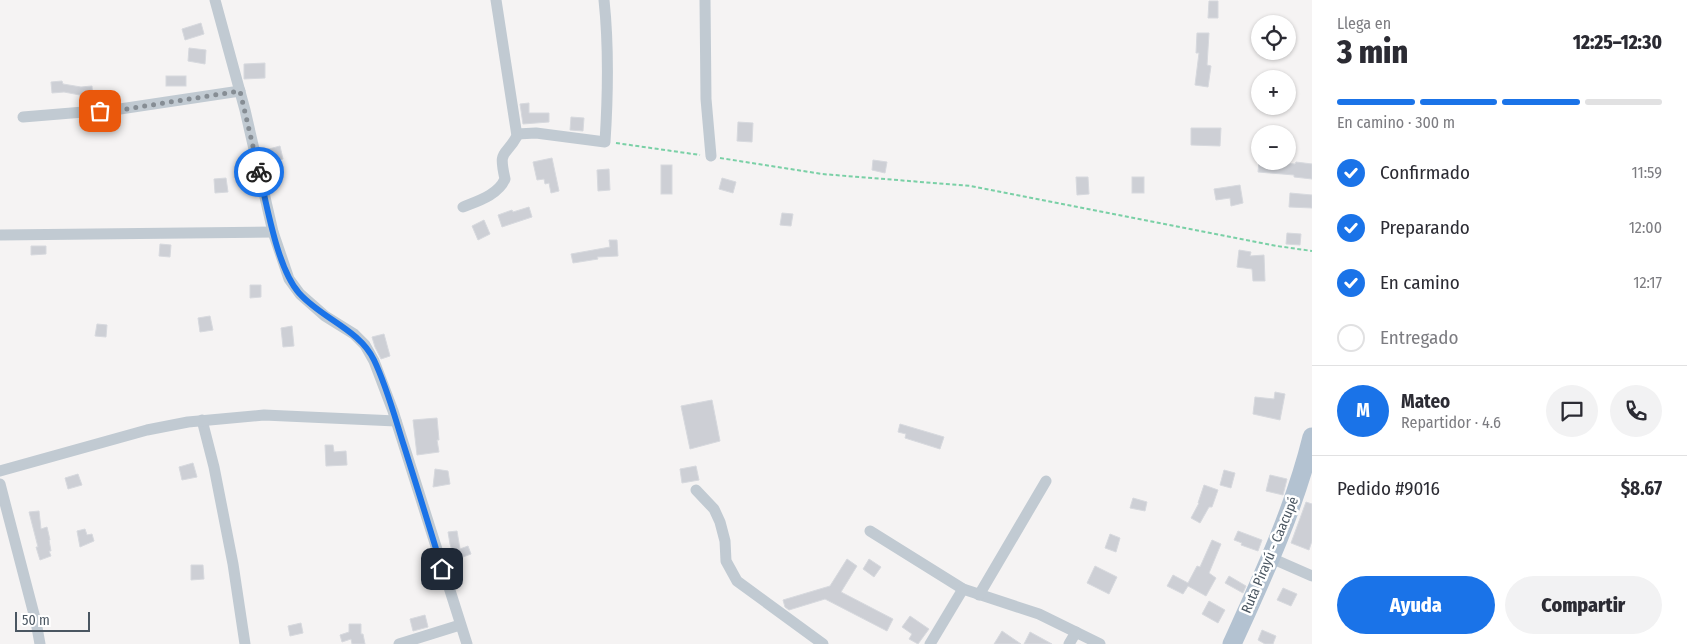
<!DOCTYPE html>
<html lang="es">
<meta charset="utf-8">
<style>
:root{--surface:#fff;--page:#f2f2f3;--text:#2b2b33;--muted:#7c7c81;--line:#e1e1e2;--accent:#1a73e8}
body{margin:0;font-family:"Fira Sans Condensed",sans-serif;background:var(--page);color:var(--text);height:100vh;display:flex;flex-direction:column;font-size:19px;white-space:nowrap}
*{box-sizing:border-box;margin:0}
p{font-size:16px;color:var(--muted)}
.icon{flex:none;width:28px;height:28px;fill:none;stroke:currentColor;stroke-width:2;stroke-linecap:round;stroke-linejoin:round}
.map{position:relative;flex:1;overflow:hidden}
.side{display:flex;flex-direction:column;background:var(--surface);width:375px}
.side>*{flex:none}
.buttons{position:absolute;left:1251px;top:15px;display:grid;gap:10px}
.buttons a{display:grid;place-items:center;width:45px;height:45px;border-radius:50%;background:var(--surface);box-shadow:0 1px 4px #0004;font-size:25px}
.scale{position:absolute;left:15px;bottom:12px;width:75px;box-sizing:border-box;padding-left:5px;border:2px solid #4a5661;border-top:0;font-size:14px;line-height:18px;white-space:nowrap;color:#4a5661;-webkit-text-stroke:4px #fff;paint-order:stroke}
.pin{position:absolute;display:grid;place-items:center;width:42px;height:42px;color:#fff;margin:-21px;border-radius:10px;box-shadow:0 2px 8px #0006}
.courier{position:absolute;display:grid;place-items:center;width:50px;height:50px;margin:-25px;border:4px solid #1a73e8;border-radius:50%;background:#fff;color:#222;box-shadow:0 1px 6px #0007}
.headline em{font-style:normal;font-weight:800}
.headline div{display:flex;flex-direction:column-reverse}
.headline{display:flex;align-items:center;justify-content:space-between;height:85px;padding:0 25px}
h1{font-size:32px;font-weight:800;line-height:38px}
.bar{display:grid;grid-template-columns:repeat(4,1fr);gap:8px 5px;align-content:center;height:60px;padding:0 25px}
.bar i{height:6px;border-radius:4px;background:var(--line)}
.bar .current{background:var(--accent)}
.bar p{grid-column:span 4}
.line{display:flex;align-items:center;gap:12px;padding:0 25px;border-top:1px solid var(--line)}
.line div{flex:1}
.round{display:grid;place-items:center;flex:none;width:52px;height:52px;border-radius:26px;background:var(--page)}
ol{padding:0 25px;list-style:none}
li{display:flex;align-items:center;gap:15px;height:55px}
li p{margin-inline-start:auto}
li .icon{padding:5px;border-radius:50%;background:var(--accent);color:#fff;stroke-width:4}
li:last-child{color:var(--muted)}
li i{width:28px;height:28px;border:2px solid var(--line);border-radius:50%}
.action{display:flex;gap:10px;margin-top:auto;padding:10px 25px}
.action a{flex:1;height:58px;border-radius:30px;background:var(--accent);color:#fff;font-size:20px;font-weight:800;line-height:58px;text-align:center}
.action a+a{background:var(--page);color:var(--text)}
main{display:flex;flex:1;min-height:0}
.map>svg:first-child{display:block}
</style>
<main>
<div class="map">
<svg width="1312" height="644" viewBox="0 0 1312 644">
<rect width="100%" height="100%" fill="#f5f3f3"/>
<g fill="#cdcfd5" stroke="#d7d9de">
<polygon points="1209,1 1218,1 1218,18 1208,18"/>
<polygon points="201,23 204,34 185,40 182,29"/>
<polygon points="1197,33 1209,33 1207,65 1211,66 1208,87 1195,85 1199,53 1196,53"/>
<polygon points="189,48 206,50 205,64 188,61"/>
<polygon points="265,63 265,78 244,79 244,64"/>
<rect x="166" y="76" width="20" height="10"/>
<polygon points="62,81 63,84 81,87 92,86 93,101 81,102 80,95 64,92 52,93 51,82"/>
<polygon points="529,103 529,113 549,113 549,122 523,124 520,104"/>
<polygon points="571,117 584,118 583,131 570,130"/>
<polygon points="738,122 753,123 752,142 737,141"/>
<polygon points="1191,128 1221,128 1220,146 1191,145"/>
<polygon points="280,146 283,159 269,163 265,150"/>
<polygon points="552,158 559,191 551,193 549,183 545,184 544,179 537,180 533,162"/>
<polygon points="873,160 887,162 885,173 872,170"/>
<polygon points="1259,161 1295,164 1296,162 1312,164 1312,179 1294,177 1294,175 1258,172"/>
<rect x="661" y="165" width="11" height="29"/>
<polygon points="609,169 610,190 598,191 597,170"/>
<polygon points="1076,177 1088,177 1089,194 1077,195"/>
<rect x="1132" y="177" width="12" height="16"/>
<polygon points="226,178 228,192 215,193 214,179"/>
<polygon points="722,178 736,182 733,193 719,189"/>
<polygon points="1240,185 1243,203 1231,206 1230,198 1216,200 1214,189"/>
<polygon points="1290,193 1312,195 1312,208 1289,207"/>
<polygon points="529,207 532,217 502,227 498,215 512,210 513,212"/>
<polygon points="782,213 793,214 791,226 780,225"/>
<polygon points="484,220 490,234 478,240 472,226"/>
<polygon points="1287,233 1301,234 1300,245 1286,244"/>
<polygon points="609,240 617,240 618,256 597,257 598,259 573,263 571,254 610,247"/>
<polygon points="160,244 171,245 170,257 159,256"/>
<polygon points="31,246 46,246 46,254 31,255"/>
<polygon points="1239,250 1251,252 1250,256 1264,255 1265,281 1253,281 1252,269 1237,267"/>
<polygon points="250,285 261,285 261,297 250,298"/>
<polygon points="210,316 213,330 200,332 198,318"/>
<polygon points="97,324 107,325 106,337 95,336"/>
<polygon points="292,326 294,346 283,347 281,328"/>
<polygon points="384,334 390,356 381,359 375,347 372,337"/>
<polygon points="1275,392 1285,394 1280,420 1253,414 1255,397 1274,399"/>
<polygon points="712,400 720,441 690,449 681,406"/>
<polygon points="437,418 439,440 437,440 439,452 417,455 413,420"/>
<polygon points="900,424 944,437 940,449 905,438 906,434 898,432"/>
<polygon points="325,445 333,445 334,452 346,451 347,465 326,466"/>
<polygon points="193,463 197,477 182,480 179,467"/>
<polygon points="696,466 699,480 682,483 680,469"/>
<polygon points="435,469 448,471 450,484 433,487"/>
<polygon points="1224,470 1235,473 1231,488 1220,485"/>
<polygon points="78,474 82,485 68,489 65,478"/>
<polygon points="1270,475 1287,479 1283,495 1266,491"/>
<polygon points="1204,485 1218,490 1212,507 1209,507 1200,523 1191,518 1199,503 1198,503"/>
<polygon points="1133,498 1147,502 1145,511 1130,508"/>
<polygon points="1306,502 1312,504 1312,541 1309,550 1291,543"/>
<polygon points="39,511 41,529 47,527 50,540 49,540 51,551 49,551 51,556 40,560 36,547 38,547 29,512"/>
<polygon points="85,529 87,535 92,534 94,541 80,547 77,531"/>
<polygon points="457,531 460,549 468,546 471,554 455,560 450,544 448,532"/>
<polygon points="1238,531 1262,540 1258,551 1241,545 1242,543 1234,540"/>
<polygon points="1110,534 1120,538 1116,552 1105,548"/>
<polygon points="1212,540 1221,544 1209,573 1216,578 1206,596 1188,586 1183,594 1167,586 1173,575 1188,583 1197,566 1200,567"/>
<polygon points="847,559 857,566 841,592 893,619 887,631 825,599 789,610 785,607 783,600 830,586"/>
<polygon points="869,559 881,567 874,577 863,569"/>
<polygon points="191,565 203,565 204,579 191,580"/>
<polygon points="1095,566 1117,577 1109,594 1087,583"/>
<polygon points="1229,576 1246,586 1243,593 1225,583"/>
<polygon points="1283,588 1297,594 1291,606 1277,600"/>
<polygon points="1209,601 1225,610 1218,623 1202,614"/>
<polygon points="425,615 428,627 413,631 410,619"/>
<polygon points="910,616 929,629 918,644 909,639 912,634 902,627"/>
<polygon points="301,623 303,633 290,636 288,626"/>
<polygon points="349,624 361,624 361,634 363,634 365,644 352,644 351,639 342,642 340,635 349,632"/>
<polygon points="1262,630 1276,636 1273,644 1265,644 1258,640"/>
<polygon points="1002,631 1021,644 994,644"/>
<polygon points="1030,632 1052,644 1024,644"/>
</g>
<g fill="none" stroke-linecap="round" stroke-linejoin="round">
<g stroke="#7ad0a6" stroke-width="2" stroke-dasharray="4 2.5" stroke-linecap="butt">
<polyline points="616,143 700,155"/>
<polyline points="720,158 822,174 971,186 1277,246 1312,251"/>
</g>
<g stroke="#c1cad2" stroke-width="11">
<polyline points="215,0 245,110 273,232 289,279 300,294 325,316 354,334 365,345 374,361 393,411 467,644"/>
<polyline points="705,0 706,99 711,156"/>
<polyline points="23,117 120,109 240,91"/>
<path d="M517,134l19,-1 69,9c3,-47 4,-95 -1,-142"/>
<path d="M463,207c15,-6 35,-12 42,-28 -7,-31 0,-21 12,-43l-21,-136"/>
<polyline points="0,235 273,232"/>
<polyline points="202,420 214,467 233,564 245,644"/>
<polyline points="0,471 147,430 188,422 264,415 396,421"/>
<polyline points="0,484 36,622 40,644"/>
<polyline points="696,490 714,509 720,522 725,541 726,561 737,581 823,644"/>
<polyline points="870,531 963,589 1039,614 1100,644"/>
<polyline points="1271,558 1312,576"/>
<polyline points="979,595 1046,481"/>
<polyline points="399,644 460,625"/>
<polyline points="930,644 963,589"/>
<polyline points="1069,644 1076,632"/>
</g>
<path stroke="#b3c2d1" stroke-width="19" d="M1232,644c31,-68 62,-134 80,-207"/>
</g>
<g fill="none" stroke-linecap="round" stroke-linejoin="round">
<polyline stroke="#868d94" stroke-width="5" stroke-dasharray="0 9" points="100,111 120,110 240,91 259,172"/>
<path stroke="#1a73e8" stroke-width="6" d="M259,172c8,33 18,96 40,121 23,26 60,36 75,67 13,27 21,58 30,86 13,41 26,82 38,123"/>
</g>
<g text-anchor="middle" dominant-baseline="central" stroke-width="5" stroke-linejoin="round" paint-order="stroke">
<g font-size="14" fill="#4a5661" stroke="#fff">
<text transform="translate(1270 555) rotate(-67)">Ruta Pirayú - Caacupé</text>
</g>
</g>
</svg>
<div class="buttons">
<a><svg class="icon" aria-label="locate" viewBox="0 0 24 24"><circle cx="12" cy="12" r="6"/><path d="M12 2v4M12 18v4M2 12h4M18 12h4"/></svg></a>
<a>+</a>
<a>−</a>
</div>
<div class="scale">50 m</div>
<div class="pin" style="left:100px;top:111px;background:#ea580c"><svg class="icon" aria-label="bag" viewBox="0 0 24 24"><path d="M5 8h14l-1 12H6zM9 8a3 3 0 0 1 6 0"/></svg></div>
<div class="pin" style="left:442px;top:569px;background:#1f2937"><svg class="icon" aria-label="home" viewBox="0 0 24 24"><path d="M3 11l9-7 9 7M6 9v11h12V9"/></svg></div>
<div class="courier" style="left:259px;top:172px"><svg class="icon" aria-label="bike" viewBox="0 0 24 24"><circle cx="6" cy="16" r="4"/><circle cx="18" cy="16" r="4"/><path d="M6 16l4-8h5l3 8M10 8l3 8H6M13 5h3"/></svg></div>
</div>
<section class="side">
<div class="headline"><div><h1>3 min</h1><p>Llega en</p></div><em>12:25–12:30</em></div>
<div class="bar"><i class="current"></i><i class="current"></i><i class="current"></i><i></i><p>En camino · 300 m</p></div>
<ol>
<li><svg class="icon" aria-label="check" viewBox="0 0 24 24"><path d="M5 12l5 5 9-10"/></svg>Confirmado<p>11:59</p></li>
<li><svg class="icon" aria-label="check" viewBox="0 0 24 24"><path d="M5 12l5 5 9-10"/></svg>Preparando<p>12:00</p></li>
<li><svg class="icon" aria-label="check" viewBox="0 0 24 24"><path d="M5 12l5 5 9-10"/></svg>En camino<p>12:17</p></li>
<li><i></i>Entregado</li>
</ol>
<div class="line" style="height:90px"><b class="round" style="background:var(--accent);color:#fff">M</b><div><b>Mateo</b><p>Repartidor · 4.6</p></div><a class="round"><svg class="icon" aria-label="chat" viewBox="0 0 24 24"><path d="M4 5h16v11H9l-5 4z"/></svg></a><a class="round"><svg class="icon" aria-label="phone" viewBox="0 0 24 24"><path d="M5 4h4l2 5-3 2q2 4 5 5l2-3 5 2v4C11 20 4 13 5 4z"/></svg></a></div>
<div class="line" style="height:65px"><div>Pedido #9016</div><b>$8.67</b></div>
<div class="action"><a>Ayuda</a><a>Compartir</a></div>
</section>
</main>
